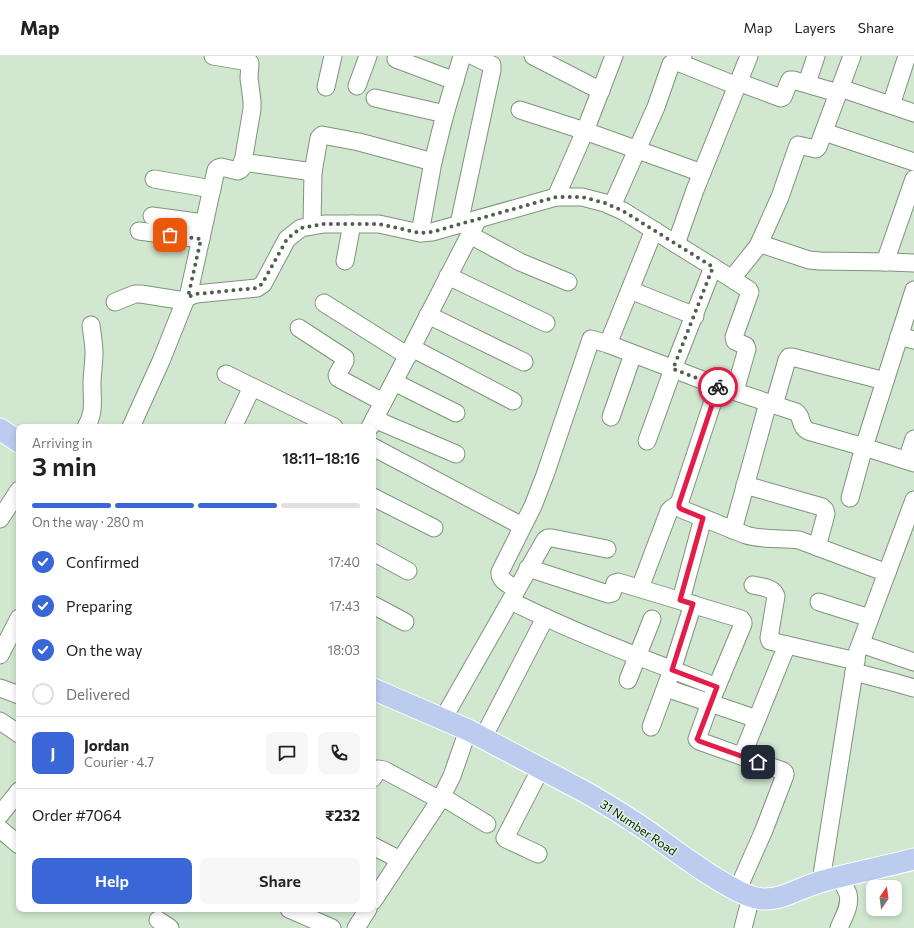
<!DOCTYPE html>
<meta charset="utf-8">
<style>
:root{--surface:#fff;--page:#f6f6f6;--text:#202124;--muted:#757577;--line:#e0e0e0;--accent:#3967d7}
body{margin:0;font-family:Commissioner,sans-serif;background:var(--page);color:var(--text);height:100vh;display:flex;flex-direction:column;font-size:15px;white-space:nowrap}
*{box-sizing:border-box;margin:0}
p{font-size:13px;color:var(--muted)}
.icon{flex:none;width:22px;height:22px;fill:none;stroke:currentColor;stroke-width:2;stroke-linecap:round;stroke-linejoin:round}
.map{position:relative;flex:1;overflow:hidden}
.panel{position:absolute;left:16px;top:368px;width:360px;height:488px;display:flex;flex-direction:column;background:var(--surface);border-radius:8px;box-shadow:0 2px 6px #0003}
.panel>*{flex:none}
.needle{width:26px;rotate:14deg}
.tools{position:absolute;left:866px;top:824px;display:grid;gap:8px}
.tools a{display:grid;place-items:center;width:36px;height:36px;border-radius:8px;background:var(--surface);box-shadow:0 2px 6px #0003;font-size:20px}
.pin{position:absolute;display:grid;place-items:center;width:34px;height:34px;color:#fff;margin:-17px;border-radius:8px;box-shadow:0 2px 6px #0006}
.courier{position:absolute;display:grid;place-items:center;width:40px;height:40px;margin:-20px;border:3px solid #e11d48;border-radius:50%;background:#fff;color:#222;box-shadow:0 1px 5px #0007}
.head em{font-style:normal;font-weight:600}
.head div{display:flex;flex-direction:column-reverse}
.head{display:flex;align-items:center;justify-content:space-between;height:68px;padding:0 16px}
h1{font-size:26px;font-weight:600;line-height:30px}
.bar{display:grid;grid-template-columns:repeat(4,1fr);gap:6px 4px;align-content:center;height:48px;padding:0 16px}
.bar i{height:5px;border-radius:3px;background:var(--line)}
.bar .active{background:var(--accent)}
.bar p{grid-column:span 4}
.line{display:flex;align-items:center;gap:10px;padding:0 16px;border-top:1px solid var(--line)}
.line div{flex:1}
.round{display:grid;place-items:center;flex:none;width:42px;height:42px;border-radius:8px;background:var(--page)}
ol{padding:0 16px;list-style:none}
li{display:flex;align-items:center;gap:12px;height:44px}
li p{margin-inline-start:auto}
li .icon{padding:4px;border-radius:50%;background:var(--accent);color:#fff;stroke-width:4}
li:last-child{color:var(--muted)}
li i{width:22px;height:22px;border:2px solid var(--line);border-radius:50%}
.primary-button{display:flex;gap:8px;margin-top:auto;padding:8px 16px}
.primary-button a{flex:1;height:46px;border-radius:8px;background:var(--accent);color:#fff;font-size:16px;font-weight:600;line-height:46px;text-align:center}
.primary-button a+a{background:var(--page);color:var(--text)}
header{display:flex;align-items:center;gap:24px;box-sizing:border-box;height:56px;padding:0 20px;background:var(--surface);border-bottom:1px solid var(--line)}
header strong{font-size:19px}
nav{display:flex;gap:22px;margin-inline-start:auto;font-size:14px}
.map>svg:first-child{display:block}
</style>
<header>
<strong>Map</strong>
<nav><a>Map</a><a>Layers</a><a>Share</a></nav>
</header>
<div class="map">
<svg width="914" height="872" viewBox="0 0 914 872">
<rect width="100%" height="100%" fill="#d1e7cf"/>
<g fill="none" stroke-linecap="round" stroke-linejoin="round">
<defs>
<g id="minor">
<polyline points="533,0 601,35"/>
<polyline points="396,3 455,25"/>
<polyline points="675,5 737,30"/>
<polyline points="738,26 781,42 783,41 789,26 790,24 793,24 838,37"/>
<polyline points="807,27 816,0"/>
<polyline points="357,30 368,0"/>
<polyline points="326,31 333,0"/>
<polyline points="840,32 914,57"/>
<polyline points="375,42 445,58"/>
<polyline points="891,49 907,0"/>
<polyline points="520,54 585,75 702,117"/>
<polyline points="824,76 914,106"/>
<polyline points="242,106 313,116 312,170"/>
<polyline points="313,116 319,82 322,79 359,86 433,106"/>
<polyline points="154,123 212,133"/>
<polyline points="556,141 585,75 614,0"/>
<path d="M612,150l44,-99 15,-43c3,-4 9,-4 12,-8"/>
<polyline points="152,160 204,167"/>
<polyline points="459,168 492,14 492,9 473,0"/>
<polyline points="139,175 201,183"/>
<polyline points="420,177 433,106 445,58 462,0"/>
<polyline points="470,179 520,206 568,226"/>
<polyline points="676,188 695,134 749,0"/>
<polyline points="758,190 780,141 798,89 816,93 818,91 852,0"/>
<polyline points="345,205 352,168"/>
<polyline points="885,206 914,123"/>
<polyline points="448,220 546,267"/>
<polyline points="729,221 749,234 750,236 734,281 735,285 746,290 747,293 735,335"/>
<polyline points="630,234 695,260"/>
<polyline points="914,234 864,391 914,407"/>
<polyline points="188,241 216,114 218,112 221,111 238,115 240,114 242,112 252,53 252,45 249,22 250,7 249,6 213,0"/>
<polyline points="115,246 135,238 141,238 185,245"/>
<polyline points="324,247 408,300"/>
<polyline points="428,259 524,306"/>
<polyline points="299,272 345,302 345,305 337,319 338,322 383,346"/>
<polyline points="899,280 914,284"/>
<polyline points="608,288 654,174"/>
<polyline points="412,292 513,345"/>
<polyline points="226,318 334,371"/>
<polyline points="394,326 456,357"/>
<path d="M718,330l-39,118v3l2,2 65,26c15,5 36,3 53,5l88,33"/>
<polyline points="774,349 787,304 789,301 792,301 885,325"/>
<polyline points="611,361 633,298"/>
<polyline points="374,363 456,398"/>
<path d="M86,371c9,-14 6,-27 6,-43 0,-10 2,-21 2,-31 0,-9 -2,-19 -3,-28"/>
<polyline points="131,371 161,305 185,245 188,241 196,238 257,232 263,228 287,183 301,172 324,168 379,168 420,177 432,176 556,141 582,141 605,147 623,155 729,221 732,221 734,220 758,190 764,189 809,204 820,205 890,206 914,207"/>
<polyline points="235,371 234,369 252,331"/>
<path d="M370,371c37,-69 72,-139 108,-208"/>
<polyline points="647,385 673,313 713,211"/>
<polyline points="373,391 522,470"/>
<polyline points="907,404 914,383"/>
<polyline points="745,429 822,451 825,454 826,458 817,491"/>
<polyline points="373,441 434,472"/>
<polyline points="0,463 19,434"/>
<polyline points="733,474 768,347"/>
<polyline points="373,496 408,515"/>
<polyline points="528,512 608,538 612,537 615,527 618,526 741,563 743,566 743,568 710,647 697,683 699,685 783,715 785,717 785,719 764,774 737,835"/>
<path d="M753,529c8,2 20,2 23,11l-7,42 1,3 86,20"/>
<polyline points="640,532 669,455 672,452 679,448"/>
<path d="M517,533c-7,-4 -18,-8 -17,-17l33,-66 12,-31 46,-136 17,5 110,42 78,26c8,6 2,13 12,19l56,16 -14,51"/>
<polyline points="681,544 703,462"/>
<path d="M511,545c66,33 136,59 206,86"/>
<polyline points="819,546 870,562"/>
<polyline points="373,549 405,566"/>
<polyline points="861,588 914,606"/>
<polyline points="0,599 19,562"/>
<polyline points="854,616 893,626 914,632"/>
<polyline points="628,624 652,563"/>
<polyline points="0,632 19,639"/>
<polyline points="666,632 757,663"/>
<polyline points="443,663 545,484 548,482 552,482 607,493"/>
<polyline points="0,665 19,678"/>
<polyline points="651,671 672,614 693,548"/>
<polyline points="483,682 545,562"/>
<polyline points="742,700 787,589"/>
<polyline points="373,722 378,713 384,714 440,744"/>
<polyline points="441,740 487,768"/>
<polyline points="0,759 19,735"/>
<polyline points="0,773 19,789"/>
<polyline points="373,790 400,804"/>
<polyline points="538,798 506,783 505,782 541,712"/>
<polyline points="821,825 857,597 914,444"/>
<polyline points="373,845 440,744 452,720 468,674"/>
<polyline points="289,853 332,872"/>
<polyline points="158,864 170,872"/>
<polyline points="356,872 368,853"/>
<polyline points="743,872 751,841"/>
<path d="M839,872c4,-10 12,-22 9,-34 -2,-6 -6,-12 -9,-17"/>
</g>
<g id="major">
<polyline points="0,373 19,386"/>
<path d="M373,633l95,41 119,63c24,14 47,28 69,44 24,17 47,35 73,49 10,6 21,12 33,13 22,1 41,-13 61,-18 30,-8 61,-14 91,-22"/>
</g>
</defs>
<use href="#minor" stroke="#7f937d" stroke-width="19"/>
<use href="#major" stroke="#fff" stroke-width="23"/>
<use href="#minor" stroke="#fff" stroke-width="17"/>
<use href="#major" stroke="#bbccef" stroke-width="21"/>
</g>
<g fill="none" stroke-linecap="round" stroke-linejoin="round">
<polyline stroke="#515e50" stroke-width="4" stroke-dasharray="0 7.2" points="170,179 201,183 188,241 196,238 257,232 262,228 287,183 301,172 324,168 379,168 420,177 432,176 556,141 582,141 605,147 623,155 713,211 673,313 718,330 718,331"/>
<polyline stroke="#e11d48" stroke-width="5" points="718,331 679,448 679,451 681,453 703,462 680,544 693,548 672,614 717,631 698,681 697,683 699,685 758,706"/>
</g>
<g text-anchor="middle" dominant-baseline="central" stroke-width="3" stroke-linejoin="round" paint-order="stroke">
<g font-size="12" fill="#0c140c" stroke="#dff4dc">
<text transform="translate(639 771) rotate(34)">31 Number Road</text>
</g>
</g>
</svg>
<div class="tools">
<a><svg class="needle" viewBox="-14 -14 28 28"><path d="M0-13l5 13h-10z" fill="#e53935"/><path d="M0 13l5-13h-10z" fill="#757577"/></svg></a>
</div>
<div class="pin" style="left:170px;top:179px;background:#ea580c"><svg class="icon" aria-label="bag" viewBox="0 0 24 24"><path d="M5 8h14l-1 12H6zM9 8a3 3 0 0 1 6 0"/></svg></div>
<div class="pin" style="left:758px;top:706px;background:#1f2937"><svg class="icon" aria-label="home" viewBox="0 0 24 24"><path d="M3 11l9-7 9 7M6 9v11h12V9"/></svg></div>
<div class="courier" style="left:718px;top:331px"><svg class="icon" aria-label="bike" viewBox="0 0 24 24"><circle cx="6" cy="16" r="4"/><circle cx="18" cy="16" r="4"/><path d="M6 16l4-8h5l3 8M10 8l3 8H6M13 5h3"/></svg></div>
<section class="panel">
<div class="head"><div><h1>3 min</h1><p>Arriving in</p></div><em>18:11–18:16</em></div>
<div class="bar"><i class="active"></i><i class="active"></i><i class="active"></i><i></i><p>On the way · 280 m</p></div>
<ol>
<li><svg class="icon" aria-label="check" viewBox="0 0 24 24"><path d="M5 12l5 5 9-10"/></svg>Confirmed<p>17:40</p></li>
<li><svg class="icon" aria-label="check" viewBox="0 0 24 24"><path d="M5 12l5 5 9-10"/></svg>Preparing<p>17:43</p></li>
<li><svg class="icon" aria-label="check" viewBox="0 0 24 24"><path d="M5 12l5 5 9-10"/></svg>On the way<p>18:03</p></li>
<li><i></i>Delivered</li>
</ol>
<div class="line" style="height:72px"><b class="round" style="background:var(--accent);color:#fff">J</b><div><b>Jordan</b><p>Courier · 4.7</p></div><a class="round"><svg class="icon" aria-label="chat" viewBox="0 0 24 24"><path d="M4 5h16v11H9l-5 4z"/></svg></a><a class="round"><svg class="icon" aria-label="phone" viewBox="0 0 24 24"><path d="M5 4h4l2 5-3 2q2 4 5 5l2-3 5 2v4C11 20 4 13 5 4z"/></svg></a></div>
<div class="line" style="height:52px"><div>Order #7064</div><b>₹232</b></div>
<div class="primary-button"><a>Help</a><a>Share</a></div>
</section>
</div>
